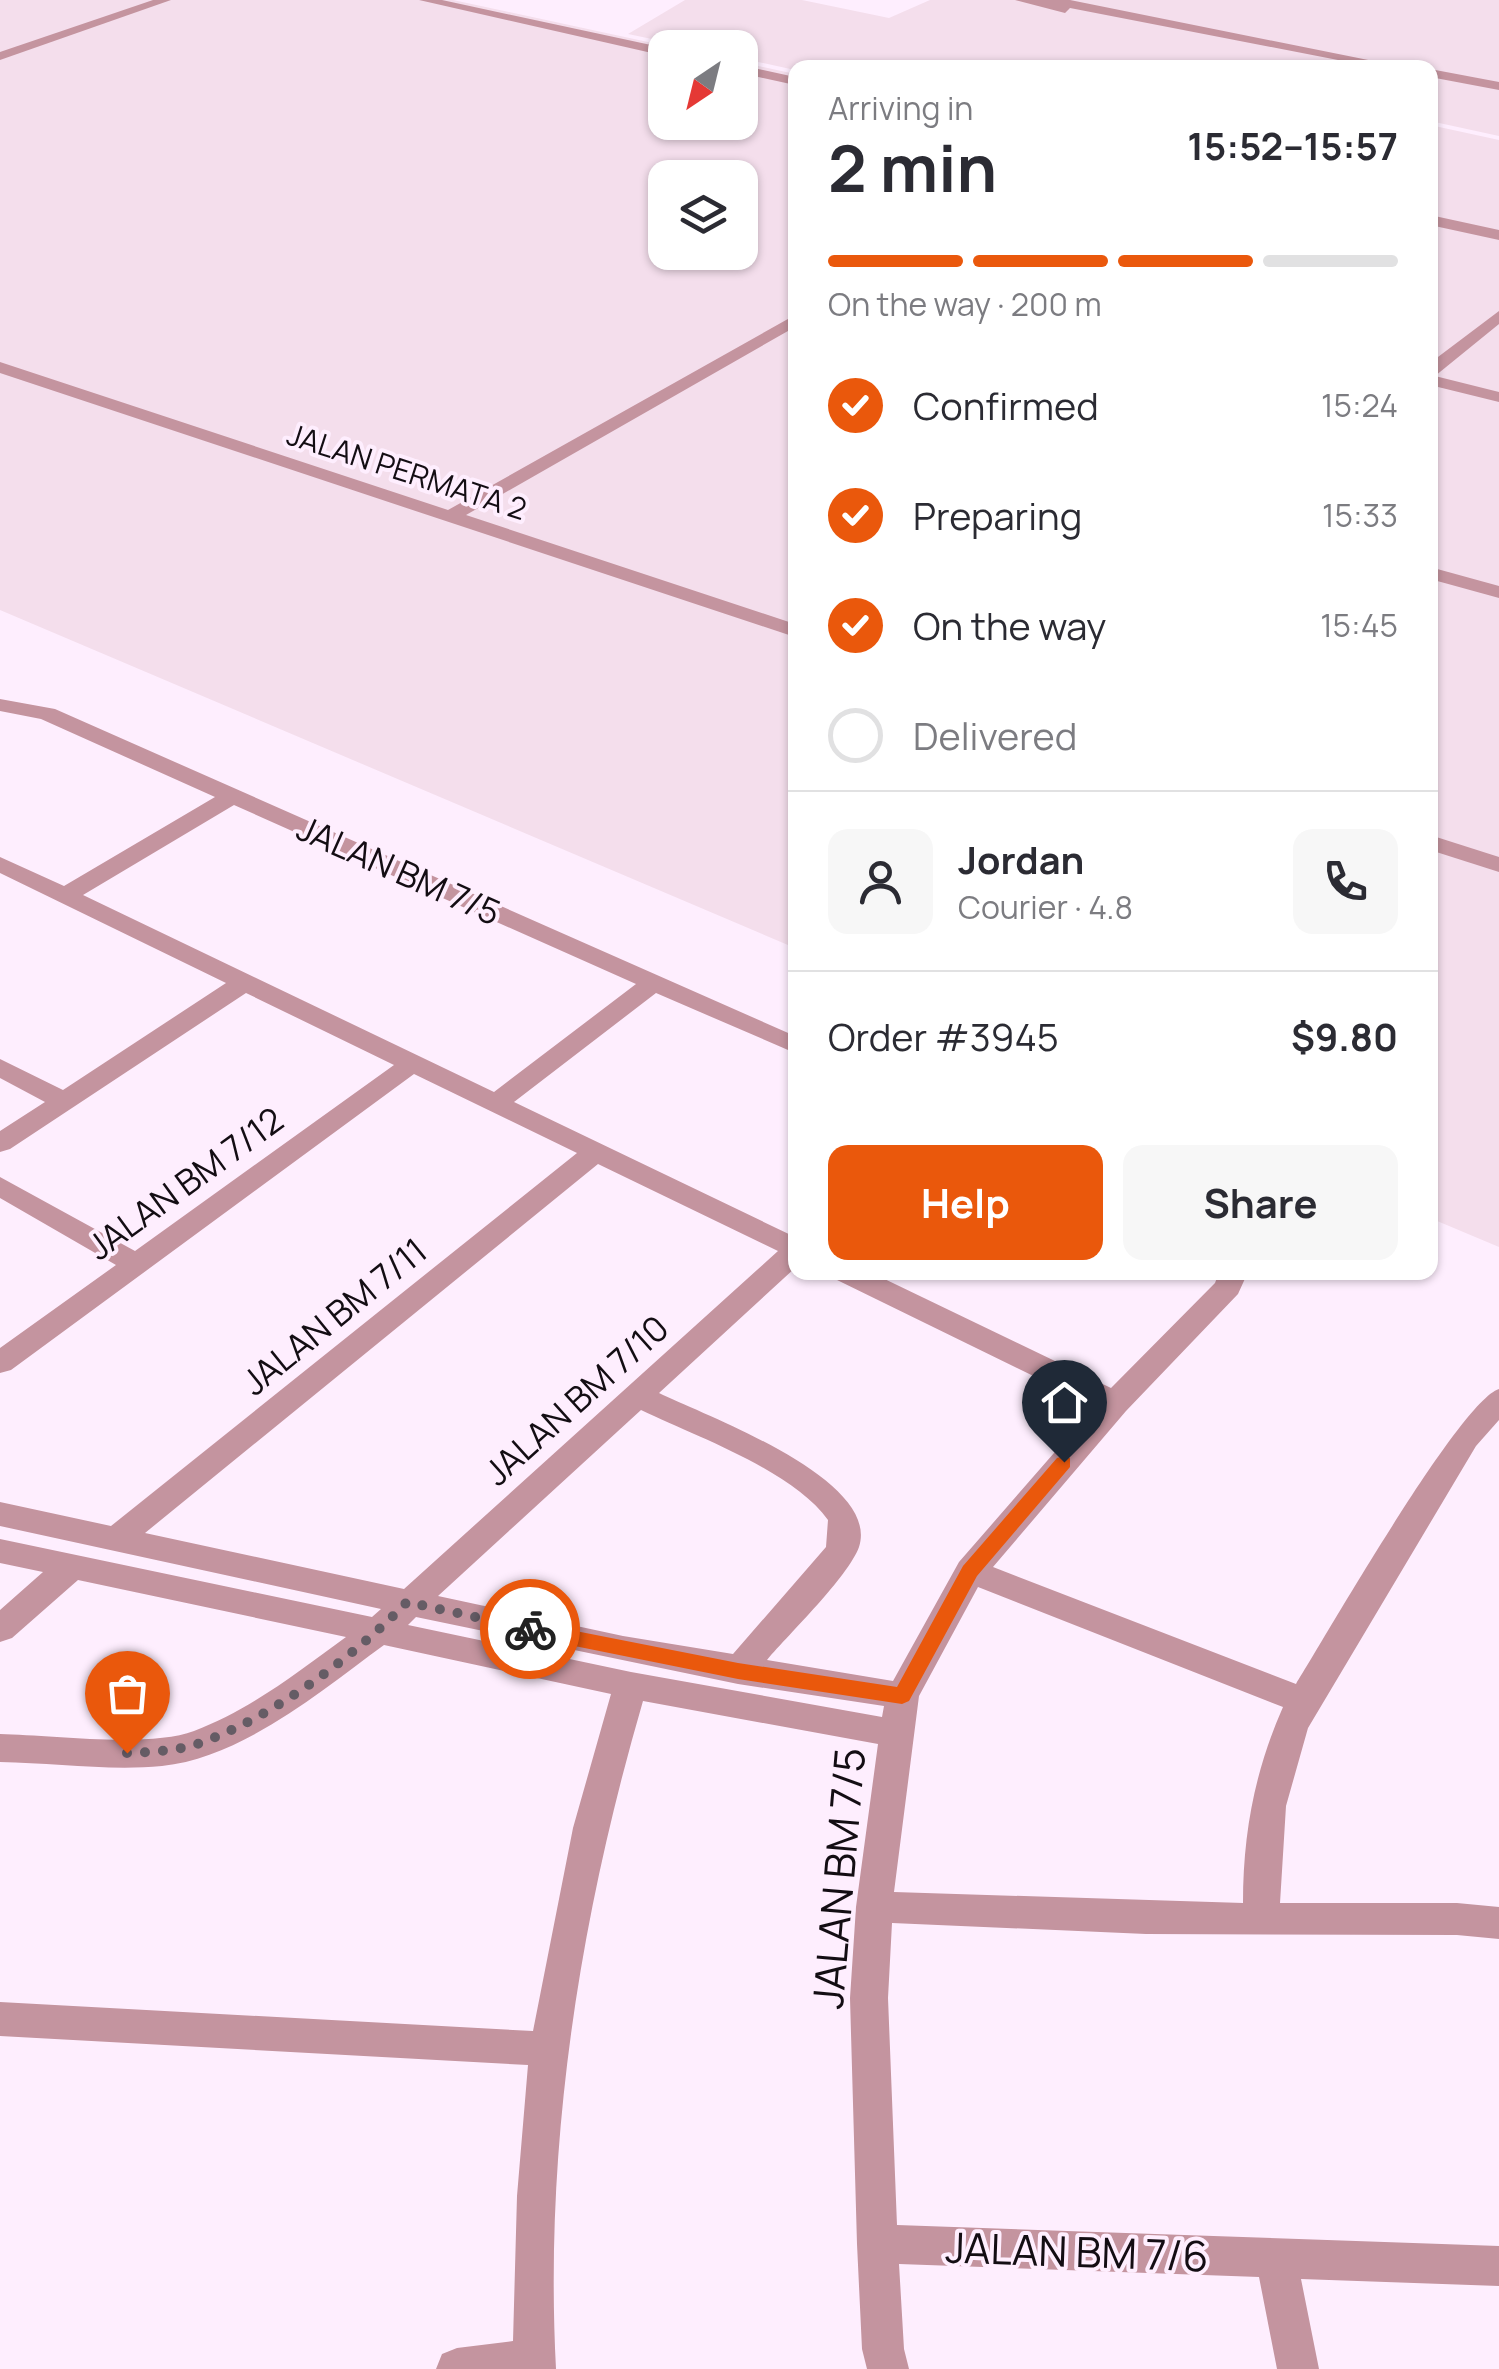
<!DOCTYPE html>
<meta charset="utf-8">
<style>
:root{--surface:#fff;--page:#f7f7f7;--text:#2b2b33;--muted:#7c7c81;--line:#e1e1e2;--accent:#ea580c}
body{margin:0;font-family:Manrope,sans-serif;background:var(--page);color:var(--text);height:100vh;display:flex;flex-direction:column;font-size:38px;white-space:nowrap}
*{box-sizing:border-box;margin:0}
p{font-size:32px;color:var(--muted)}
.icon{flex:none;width:55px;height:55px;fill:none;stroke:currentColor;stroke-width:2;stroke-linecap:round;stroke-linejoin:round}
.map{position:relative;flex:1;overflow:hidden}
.drawer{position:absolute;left:788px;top:60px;width:650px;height:1220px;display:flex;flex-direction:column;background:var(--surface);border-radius:20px;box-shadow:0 2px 8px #0004}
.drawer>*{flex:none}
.needle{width:65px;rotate:215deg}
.buttons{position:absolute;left:648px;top:30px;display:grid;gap:20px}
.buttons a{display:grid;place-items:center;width:110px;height:110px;border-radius:20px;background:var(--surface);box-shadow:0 2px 8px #0004;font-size:50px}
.pin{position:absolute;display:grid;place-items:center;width:85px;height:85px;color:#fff;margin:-102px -42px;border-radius:50% 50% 50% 0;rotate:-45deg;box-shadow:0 0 10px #0007}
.pin .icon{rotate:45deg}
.courier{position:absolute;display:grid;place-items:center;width:100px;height:100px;margin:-50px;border:8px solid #ea580c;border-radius:50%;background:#fff;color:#222;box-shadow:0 2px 12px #0007}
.summary em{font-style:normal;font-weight:700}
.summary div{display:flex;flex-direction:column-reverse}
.summary{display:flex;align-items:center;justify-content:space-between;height:170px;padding:0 40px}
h1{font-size:65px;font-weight:700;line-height:75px}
.bar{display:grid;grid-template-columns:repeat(4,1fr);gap:15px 10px;align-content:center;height:120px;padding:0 40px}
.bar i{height:12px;border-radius:8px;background:var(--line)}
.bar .active{background:var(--accent)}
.bar p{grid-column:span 4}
.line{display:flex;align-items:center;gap:25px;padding:0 40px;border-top:2px solid var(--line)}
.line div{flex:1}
.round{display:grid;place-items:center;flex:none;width:105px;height:105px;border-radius:20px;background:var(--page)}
ol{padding:0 40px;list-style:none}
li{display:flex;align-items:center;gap:30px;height:110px}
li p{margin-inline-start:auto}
li .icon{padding:10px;border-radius:50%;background:var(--accent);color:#fff;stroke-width:4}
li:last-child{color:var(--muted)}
li i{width:55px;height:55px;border:5px solid var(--line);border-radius:50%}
.action{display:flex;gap:20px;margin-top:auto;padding:20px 40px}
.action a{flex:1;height:115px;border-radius:20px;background:var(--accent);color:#fff;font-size:40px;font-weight:700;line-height:115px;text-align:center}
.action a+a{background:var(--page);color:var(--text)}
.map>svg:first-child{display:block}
</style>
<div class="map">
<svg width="1499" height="2369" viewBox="0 0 1499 2369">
<rect width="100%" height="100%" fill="#feeefe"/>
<g fill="#f4deec" fill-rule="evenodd">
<path d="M0,0h453l218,47 -6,1v74h75v-60l55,12v874l-795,-338zM665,178h75v74h-75z"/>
<polygon points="685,0 802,0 889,18 930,0 1499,0 1499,136 1430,121 1430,68 795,70 740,58 740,48 690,47 628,34"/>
<polygon points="1430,125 1499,140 1499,1247 1430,1218"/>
</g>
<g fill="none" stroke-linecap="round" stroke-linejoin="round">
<g fill="#c4949f" fill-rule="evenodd">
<polygon points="153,0 171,0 0,60 0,52"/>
<polygon points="419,0 442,0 665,48 665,56"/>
<polygon points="1015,0 1070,0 1408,68 1379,68 1070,8 1065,13"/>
<polygon points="740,65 795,77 795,85 740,73"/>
<polygon points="1430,69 1499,82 1499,90 1430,77"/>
<polygon points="1430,215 1499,230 1499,240 1430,225"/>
<polygon points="1499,311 1499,324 1435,376 1499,392 1499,402 1430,385 1430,363"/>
<polygon points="795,315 795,327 466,515 795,624 795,637 0,373 0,362 448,510"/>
<polygon points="1430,567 1499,586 1499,598 1430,579"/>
<path d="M0,699l55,10 740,327v17l-139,-60 -142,109 281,135v31l-136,125c47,23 222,86 200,154 -11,30 -69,86 -92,113l126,21 66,-119 136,-156 -260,-127 -4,-7h39l241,116 104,-105 4,-11h29l-10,22 -112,117 -133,156 303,117c30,-48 164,-283 203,-295v31l-23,26 -168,282 -22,78 -6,97h177l42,4v32l-42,-4 -311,-1 -254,-11 -4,75 9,227 602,21v40l-198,-7 18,90h-42l-18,-92 -360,-13 5,85 5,20h-42l-5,-20 -5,-105 -7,-246 6,-91 22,-163 -235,-43c-63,216 -99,442 -87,668h-120l6,-15 15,-6 56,-7 4,-145 11,-131 -528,-29v-34l533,29 40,-203 38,-134 -227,-49c-63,46 -142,113 -222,121 -52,5 -109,-3 -162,-4v-28c51,1 149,14 194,-3 56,-21 104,-59 152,-94l-268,-57 -66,58 -12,4v-32l43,-38 -43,-9v-24l372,78 9,-8 -381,-83v-24l111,24 466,-373 -163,-79 -403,296 -11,3v-25l116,-83 -116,-67v-21l135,74 259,-186 -148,-72 -236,156 -10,3v-21l45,-29 -45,-24v-19l63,31 163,-107 -226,-110v-16l64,29 151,-89 -174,-78 -41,-8zM234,805l402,179 -142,108 -411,-197zM598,1164l180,87 -374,338 -259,-56zM641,1410c54,26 151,60 187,110l-2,27 -93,107 -110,-18 -185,-40zM978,1587l305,120c-28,63 -40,126 -40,196l-349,-11 25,-196zM416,1617l322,67 146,22 -2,11 -251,-45 -223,-47z"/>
<polygon points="1430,835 1499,857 1499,872 1430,850"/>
</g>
</g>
<polygon fill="#ea580c" points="1064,1456 1070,1458 1070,1467 977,1576 909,1701 902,1704 738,1679 530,1637 520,1629 530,1622 738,1663 897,1687 963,1566 1057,1458"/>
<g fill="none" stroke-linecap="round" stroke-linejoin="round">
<path stroke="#655c65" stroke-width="10" stroke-dasharray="0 18" d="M127,1753c25,-1 52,-2 76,-11 71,-26 152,-86 204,-140l123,27"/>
</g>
<g text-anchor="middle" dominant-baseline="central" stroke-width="8" stroke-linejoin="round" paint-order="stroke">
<g font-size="30" fill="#130d13" stroke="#feeefe">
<text transform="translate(407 471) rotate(18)">JALAN PERMATA 2</text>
</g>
<g font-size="35" fill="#130d13" stroke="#feeefe">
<text transform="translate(399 870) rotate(24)">JALAN BM 7/5</text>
<text transform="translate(185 1183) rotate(-36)">JALAN BM 7/12</text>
<text transform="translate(334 1316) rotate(-39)">JALAN BM 7/11</text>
<text transform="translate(576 1400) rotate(-42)">JALAN BM 7/10</text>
</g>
<g font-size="42" fill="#130d13" stroke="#feeefe">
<text transform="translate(838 1878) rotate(-85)">JALAN BM 7/5</text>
<text transform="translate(1077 2251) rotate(2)">JALAN BM 7/6</text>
</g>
</g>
</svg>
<div class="buttons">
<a><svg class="needle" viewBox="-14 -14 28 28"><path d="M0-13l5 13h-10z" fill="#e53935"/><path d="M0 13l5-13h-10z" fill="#7c7c81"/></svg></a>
<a><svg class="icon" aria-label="layers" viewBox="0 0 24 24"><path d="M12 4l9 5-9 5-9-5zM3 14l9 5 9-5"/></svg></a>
</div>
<div class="pin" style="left:127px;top:1753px;background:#ea580c"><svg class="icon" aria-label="bag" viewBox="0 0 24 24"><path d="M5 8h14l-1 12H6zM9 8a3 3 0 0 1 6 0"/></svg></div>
<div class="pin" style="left:1064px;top:1462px;background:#1f2937"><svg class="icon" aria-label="home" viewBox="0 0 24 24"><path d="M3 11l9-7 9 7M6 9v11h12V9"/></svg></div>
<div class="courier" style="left:530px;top:1629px"><svg class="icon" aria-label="bike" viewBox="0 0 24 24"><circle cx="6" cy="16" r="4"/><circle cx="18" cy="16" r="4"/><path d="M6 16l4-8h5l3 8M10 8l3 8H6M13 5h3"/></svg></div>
<section class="drawer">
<div class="summary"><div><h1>2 min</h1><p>Arriving in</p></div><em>15:52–15:57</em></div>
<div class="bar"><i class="active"></i><i class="active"></i><i class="active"></i><i></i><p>On the way · 200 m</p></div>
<ol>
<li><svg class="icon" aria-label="check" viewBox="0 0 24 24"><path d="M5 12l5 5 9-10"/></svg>Confirmed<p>15:24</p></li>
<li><svg class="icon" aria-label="check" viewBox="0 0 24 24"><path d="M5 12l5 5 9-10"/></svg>Preparing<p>15:33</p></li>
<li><svg class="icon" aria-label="check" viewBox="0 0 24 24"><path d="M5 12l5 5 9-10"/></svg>On the way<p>15:45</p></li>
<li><i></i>Delivered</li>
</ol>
<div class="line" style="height:180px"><a class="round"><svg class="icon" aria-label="person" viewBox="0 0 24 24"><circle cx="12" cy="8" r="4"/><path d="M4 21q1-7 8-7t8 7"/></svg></a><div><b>Jordan</b><p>Courier · 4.8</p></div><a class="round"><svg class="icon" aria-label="phone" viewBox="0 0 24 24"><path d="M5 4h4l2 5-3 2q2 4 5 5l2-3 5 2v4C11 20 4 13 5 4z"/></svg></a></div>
<div class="line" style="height:130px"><div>Order #3945</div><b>$9.80</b></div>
<div class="action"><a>Help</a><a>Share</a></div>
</section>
</div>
